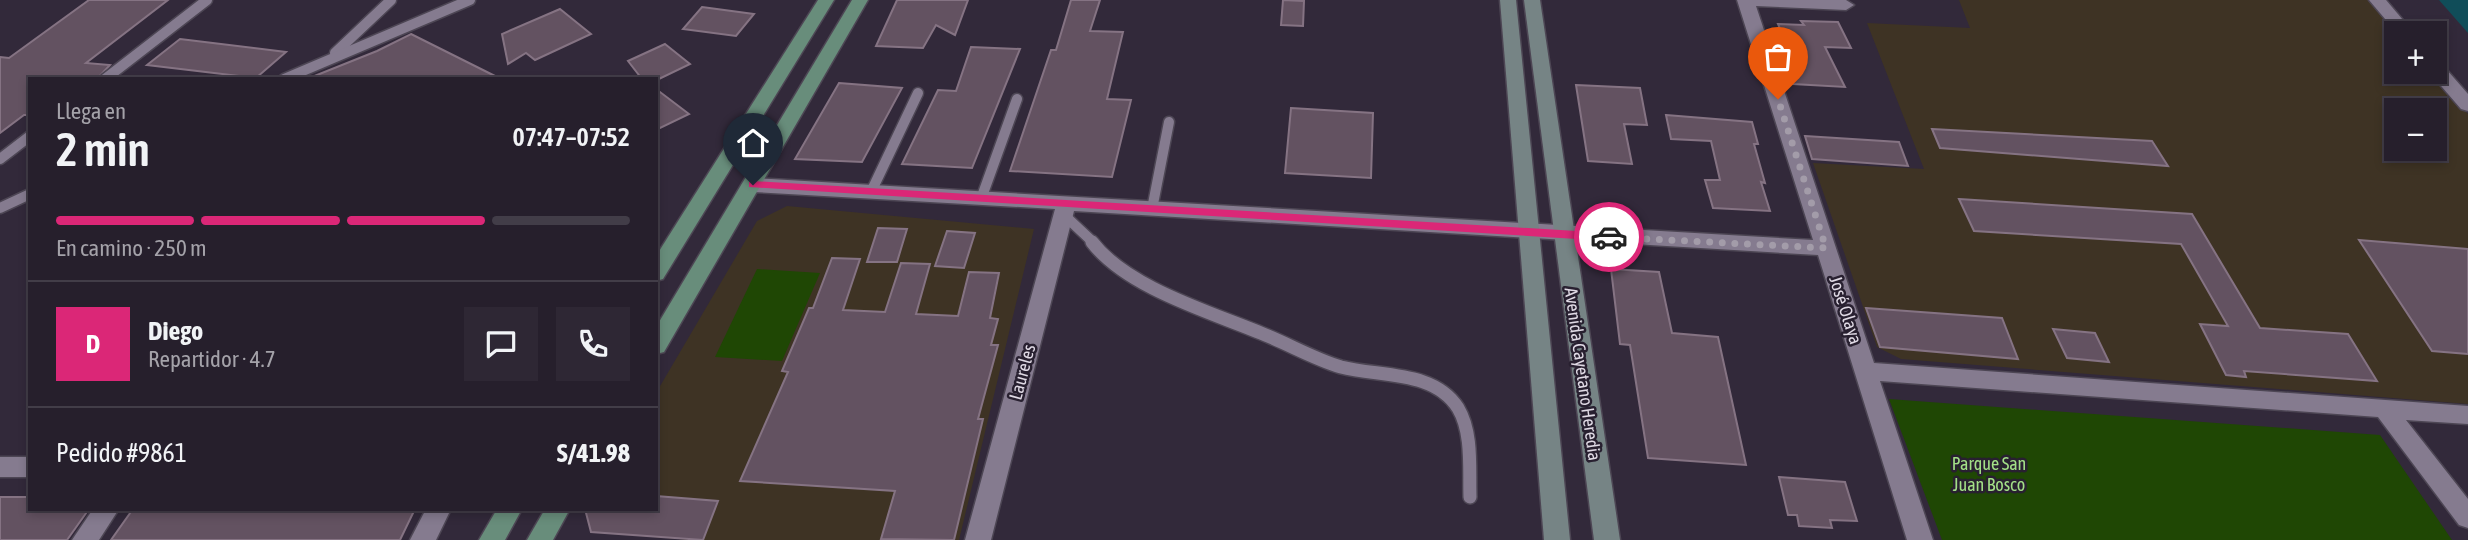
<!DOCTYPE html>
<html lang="es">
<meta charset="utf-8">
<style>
:root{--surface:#261f2c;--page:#2e2734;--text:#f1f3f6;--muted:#a4a2a9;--line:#423d48;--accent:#db2777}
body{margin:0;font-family:"Asap Condensed",sans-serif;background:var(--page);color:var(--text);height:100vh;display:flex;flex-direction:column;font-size:26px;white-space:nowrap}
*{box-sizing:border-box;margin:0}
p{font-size:23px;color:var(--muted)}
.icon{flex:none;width:38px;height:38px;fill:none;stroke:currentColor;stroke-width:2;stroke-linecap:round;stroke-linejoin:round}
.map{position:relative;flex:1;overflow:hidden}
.panel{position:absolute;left:28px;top:77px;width:630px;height:434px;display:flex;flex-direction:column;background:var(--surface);border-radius:0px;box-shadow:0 4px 10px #0003,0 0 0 2px var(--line)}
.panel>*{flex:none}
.tools{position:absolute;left:2384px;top:21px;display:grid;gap:14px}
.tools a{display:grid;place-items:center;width:63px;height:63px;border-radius:0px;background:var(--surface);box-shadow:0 4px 10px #0003,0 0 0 2px var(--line);font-size:35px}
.pin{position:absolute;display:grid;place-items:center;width:60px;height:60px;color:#fff;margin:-72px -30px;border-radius:50% 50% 50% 0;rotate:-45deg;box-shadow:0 0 7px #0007}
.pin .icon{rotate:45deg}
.courier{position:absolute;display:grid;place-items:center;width:70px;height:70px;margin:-35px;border:5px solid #db2777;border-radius:50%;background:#fff;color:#222;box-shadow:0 2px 9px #0007}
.overview em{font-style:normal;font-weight:600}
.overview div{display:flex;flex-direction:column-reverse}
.overview{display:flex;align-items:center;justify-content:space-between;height:119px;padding:0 28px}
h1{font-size:46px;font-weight:600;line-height:52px}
.bar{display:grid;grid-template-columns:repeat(4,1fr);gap:10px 7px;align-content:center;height:84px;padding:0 28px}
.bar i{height:9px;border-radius:5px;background:var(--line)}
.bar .on{background:var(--accent)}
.bar p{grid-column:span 4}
.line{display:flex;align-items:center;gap:18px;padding:0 28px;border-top:2px solid var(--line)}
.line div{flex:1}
.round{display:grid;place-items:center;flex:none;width:74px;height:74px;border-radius:0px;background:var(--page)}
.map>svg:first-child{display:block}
</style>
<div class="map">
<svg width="2468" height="540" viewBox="0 0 2468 540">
<rect width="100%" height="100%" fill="#32293a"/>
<g fill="#3e3324" fill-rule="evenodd">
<path d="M1959,0h411l29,33h-3v39h36l36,42v290l-567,-45 -24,-12 -64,-184 111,6 -57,-146 103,5zM2396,110h38v39h-38z"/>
<polygon points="787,206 1034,229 959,540 691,540 591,532 585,510 656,509 656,393 757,221"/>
</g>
<g fill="#1f4704">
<polygon points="757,269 820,273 782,361 715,357"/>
<polygon points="1889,399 2380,435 2452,540 1942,540"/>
</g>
<polygon fill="#104d59" points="2439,0 2468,0 2468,33"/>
<g fill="#635261" stroke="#857383" stroke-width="2">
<polygon points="89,0 168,0 86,63 110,65 97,79 30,79 30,115 24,115 0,133 0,57 9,58"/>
<polygon points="897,0 968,0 955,35 936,25 923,48 876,46"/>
<polygon points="1071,0 1100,0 1090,31 1123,32 1107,99 1131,100 1112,177 1010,171 1051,50 1056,50"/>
<polygon points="1283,0 1304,1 1303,26 1281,25"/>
<polygon points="702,7 754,14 736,36 683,29"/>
<polygon points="560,9 591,34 535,60 526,53 508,64 502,34"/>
<polygon points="1801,21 1838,22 1851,48 1825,47 1845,87 1793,84 1785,61 1794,62 1778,24 1804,25"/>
<polygon points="411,34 501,79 307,79 377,51"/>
<polygon points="180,39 286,52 256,78 147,65"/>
<polygon points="665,44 690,64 659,79 642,79 628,61"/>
<polygon points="971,47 1020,49 972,168 902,164 938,90 956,91"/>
<polygon points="839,83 902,88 862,162 795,159"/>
<polygon points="1576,85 1640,88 1647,125 1624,124 1632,164 1588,161"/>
<polygon points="656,89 689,114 656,130"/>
<polygon points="1291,108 1373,113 1371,178 1285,173"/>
<polygon points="1666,115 1752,122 1758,144 1754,144 1765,183 1761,182 1770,211 1713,208 1705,180 1720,180 1711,141 1671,139"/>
<polygon points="1932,129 2152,141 2168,166 1940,148"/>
<polygon points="1805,136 1899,142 1908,166 1812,159"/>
<polygon points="1959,199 2192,214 2260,328 2348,334 2377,381 2244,371 2246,377 2226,375 2200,324 2228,326 2181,244 1974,231"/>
<polygon points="878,228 907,229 897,262 867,262"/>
<polygon points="947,231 975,233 964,268 935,266"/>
<polygon points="2359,240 2468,249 2468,354 2432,351"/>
<polygon points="832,258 860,259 843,310 885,312 901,263 930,264 916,314 958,316 969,272 999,273 990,318 998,319 991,345 998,345 978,419 983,419 954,540 881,539 895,491 740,481 788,372 782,371 809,308 813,308"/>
<polygon points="1611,269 1659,272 1672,333 1718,337 1746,465 1648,458 1630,345 1620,344"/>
<polygon points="1866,308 2002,318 2018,359 1880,347"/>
<polygon points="2053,329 2095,333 2109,362 2067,358"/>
<polygon points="1779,477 1845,482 1857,521 1830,520 1832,528 1799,526 1797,515 1788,515"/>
<polygon points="656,496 718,501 703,540 591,532 585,509 656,509"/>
<polygon points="0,497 30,497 30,509 89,509 67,540 0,540"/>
<polygon points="133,509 415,509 400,540 111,540"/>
</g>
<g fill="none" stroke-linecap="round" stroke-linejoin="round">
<defs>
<g id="lane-far1">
<polyline points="335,53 391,0"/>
<polyline points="105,79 207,0"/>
<polyline points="284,79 470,0"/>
<polyline points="0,159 30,136"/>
<polyline points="871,192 918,93"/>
<polyline points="981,199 1017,99"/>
<polyline points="0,208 30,194"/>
<polyline points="1152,209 1169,122"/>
<polyline points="1063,214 1094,243"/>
</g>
<path id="lane" d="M1092,242c36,47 122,71 176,94 24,10 49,24 73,31 39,10 93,3 117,41 15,25 11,61 12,89"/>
<g id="street">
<polygon points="1737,0 1846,0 1854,5 1846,10 1756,6 1874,363 2468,406 2468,424 2406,420 2468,499 2468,528 2459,525 2378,417 1880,381 1933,540 1907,540 1818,255 1074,211 991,540 965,540 1055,209 753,192 746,190 743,185 746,180 753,178 1813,240"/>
<polygon points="2369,0 2386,0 2414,33 2397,33"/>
<polygon points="2434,61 2440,62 2468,94 2468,111 2461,109 2429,72 2434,72"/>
<rect x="0" y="457" width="30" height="20"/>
<polygon points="93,509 119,509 99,540 72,540"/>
<polygon points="426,509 451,509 436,540 410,540"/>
</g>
<g id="secondary">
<polygon points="1500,0 1516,0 1570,540 1544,540"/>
<polygon points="1524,0 1540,0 1620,540 1594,540"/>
</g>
<g id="primary">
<polygon points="818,0 834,0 663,279 656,281 656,256"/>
<polygon points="852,0 868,0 664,352 656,354 656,327"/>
<polygon points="497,509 522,509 505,540 479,540"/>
<polygon points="545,509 570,509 553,540 527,540"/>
</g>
</defs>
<use href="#lane-far1" stroke="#4d4654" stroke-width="13"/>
<use href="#lane" stroke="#4d4654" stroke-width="16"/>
<use href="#street" stroke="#4d4654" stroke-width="3"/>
<use href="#secondary" stroke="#4d4654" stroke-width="3"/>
<use href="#primary" stroke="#4d4654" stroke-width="3"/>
<use href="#lane-far1" stroke="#857b8f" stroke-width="10"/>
<use href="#lane" stroke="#857b8f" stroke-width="13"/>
<use href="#street" fill="#857b8f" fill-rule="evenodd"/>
<use href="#secondary" fill="#768485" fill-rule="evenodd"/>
<use href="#primary" fill="#688d7b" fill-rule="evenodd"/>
</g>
<polygon fill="#db2777" points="753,181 1609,233 1614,237 1609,241 749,187 749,182"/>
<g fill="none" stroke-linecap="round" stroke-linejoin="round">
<polyline stroke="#a39ca9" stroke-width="7" stroke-dasharray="0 12.6" points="1609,237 1826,248 1778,99"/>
</g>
<g text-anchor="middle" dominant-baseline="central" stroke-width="5" stroke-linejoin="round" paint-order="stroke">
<g font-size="18" fill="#e0dae5" stroke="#282030">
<text transform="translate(1846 310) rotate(72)">José Olaya</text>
<text transform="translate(1022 372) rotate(-75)">Laureles</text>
<text transform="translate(1583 374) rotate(82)">Avenida Cayetano Heredia</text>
</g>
<g font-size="18" fill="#a3e087" stroke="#282030">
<text x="1989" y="463">Parque San<tspan x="1989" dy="21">Juan Bosco</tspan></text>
</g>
</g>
</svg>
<div class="tools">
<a>+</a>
<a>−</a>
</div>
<div class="pin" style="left:1778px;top:99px;background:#ea580c"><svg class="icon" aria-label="bag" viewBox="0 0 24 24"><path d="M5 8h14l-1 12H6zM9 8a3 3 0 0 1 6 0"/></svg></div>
<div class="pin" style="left:753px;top:185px;background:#1f2937"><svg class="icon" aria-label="home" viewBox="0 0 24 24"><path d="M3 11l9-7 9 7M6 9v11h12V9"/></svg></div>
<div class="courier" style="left:1609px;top:237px"><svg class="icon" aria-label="car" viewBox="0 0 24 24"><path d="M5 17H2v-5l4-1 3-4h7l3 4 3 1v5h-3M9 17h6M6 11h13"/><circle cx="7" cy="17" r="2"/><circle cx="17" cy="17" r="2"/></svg></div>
<section class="panel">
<div class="overview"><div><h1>2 min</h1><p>Llega en</p></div><em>07:47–07:52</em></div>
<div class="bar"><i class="on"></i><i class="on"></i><i class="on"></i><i></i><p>En camino · 250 m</p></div>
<div class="line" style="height:126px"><b class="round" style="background:var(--accent);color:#fff">D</b><div><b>Diego</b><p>Repartidor · 4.7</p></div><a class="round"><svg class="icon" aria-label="chat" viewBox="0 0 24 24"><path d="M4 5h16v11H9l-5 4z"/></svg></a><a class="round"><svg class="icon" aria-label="phone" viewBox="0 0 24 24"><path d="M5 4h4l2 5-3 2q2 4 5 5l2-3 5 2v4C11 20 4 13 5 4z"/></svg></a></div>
<div class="line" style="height:91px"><div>Pedido #9861</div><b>S/41.98</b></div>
</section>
</div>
